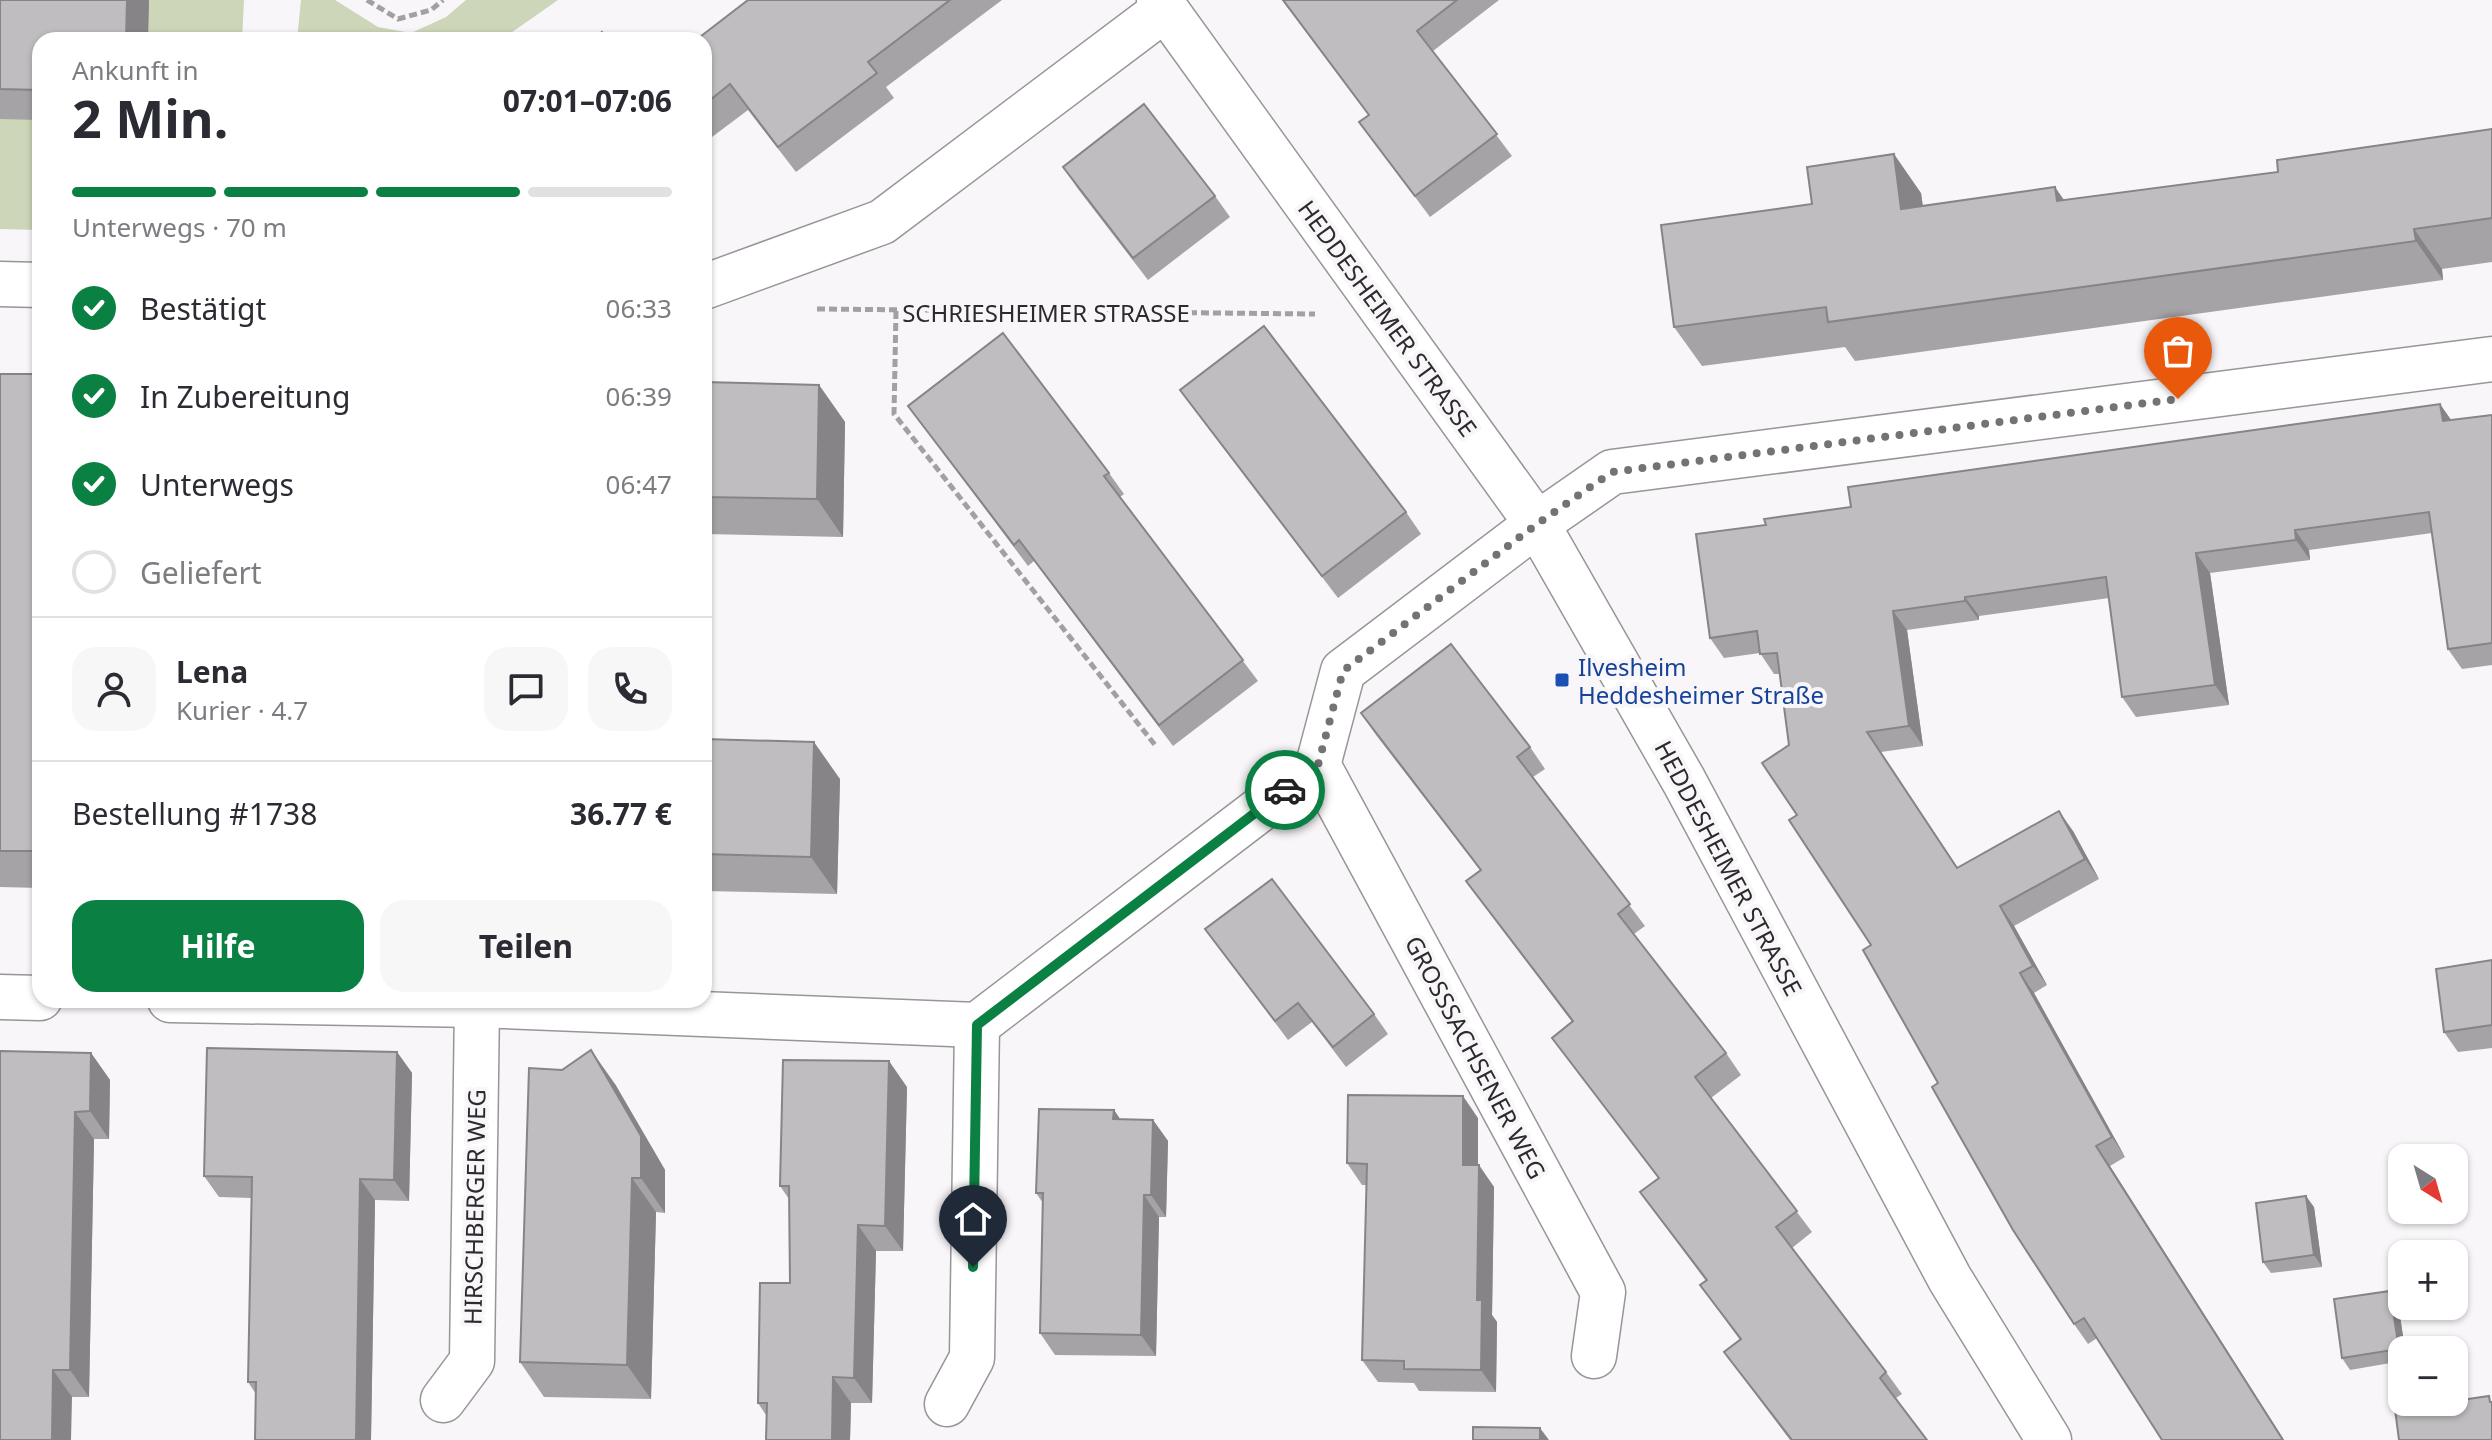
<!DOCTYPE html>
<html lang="de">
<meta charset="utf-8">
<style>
:root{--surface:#fff;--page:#f7f7f7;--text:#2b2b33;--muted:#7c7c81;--line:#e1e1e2;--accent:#0b8043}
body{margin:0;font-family:"Noto Sans",sans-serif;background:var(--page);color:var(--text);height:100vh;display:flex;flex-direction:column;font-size:30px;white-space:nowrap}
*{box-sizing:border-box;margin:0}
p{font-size:26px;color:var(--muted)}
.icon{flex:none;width:44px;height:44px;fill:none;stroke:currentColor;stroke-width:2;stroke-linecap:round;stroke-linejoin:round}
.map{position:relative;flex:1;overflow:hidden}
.drawer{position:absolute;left:32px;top:32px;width:680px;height:976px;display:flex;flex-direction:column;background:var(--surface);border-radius:24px;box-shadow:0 2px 6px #0004}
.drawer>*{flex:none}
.needle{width:52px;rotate:143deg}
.controls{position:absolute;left:2388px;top:1144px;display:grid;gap:16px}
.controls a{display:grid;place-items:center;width:80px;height:80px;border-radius:16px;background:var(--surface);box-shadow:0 2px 6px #0004;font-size:40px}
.pin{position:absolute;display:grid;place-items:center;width:68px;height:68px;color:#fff;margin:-82px -34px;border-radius:50% 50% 50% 0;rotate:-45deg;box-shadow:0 0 8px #0007}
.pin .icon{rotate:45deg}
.courier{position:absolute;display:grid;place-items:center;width:80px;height:80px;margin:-40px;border:6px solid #0b8043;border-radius:50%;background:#fff;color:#222;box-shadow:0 2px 10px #0007}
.head em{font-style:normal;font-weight:700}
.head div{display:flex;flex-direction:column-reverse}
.head{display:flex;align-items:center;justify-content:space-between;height:136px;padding:0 40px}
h1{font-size:52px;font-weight:700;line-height:60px}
.bar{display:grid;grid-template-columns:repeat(4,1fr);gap:12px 8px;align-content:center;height:96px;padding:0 40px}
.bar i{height:10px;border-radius:6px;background:var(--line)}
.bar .on{background:var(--accent)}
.bar p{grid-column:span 4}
.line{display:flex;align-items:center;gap:20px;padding:0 40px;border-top:2px solid var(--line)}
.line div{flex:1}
.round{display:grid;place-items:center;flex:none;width:84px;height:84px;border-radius:24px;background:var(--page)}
ol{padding:0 40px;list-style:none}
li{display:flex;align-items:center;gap:24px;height:88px}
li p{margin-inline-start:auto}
li .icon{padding:8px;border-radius:50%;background:var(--accent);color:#fff;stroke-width:4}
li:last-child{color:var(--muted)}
li i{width:44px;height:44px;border:4px solid var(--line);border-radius:50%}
.button{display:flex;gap:16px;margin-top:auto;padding:16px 40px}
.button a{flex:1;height:92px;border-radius:24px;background:var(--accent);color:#fff;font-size:32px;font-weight:700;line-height:92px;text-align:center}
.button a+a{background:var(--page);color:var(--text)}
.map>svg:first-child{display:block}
</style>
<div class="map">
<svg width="2492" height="1440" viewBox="0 0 2492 1440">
<rect width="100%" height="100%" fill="#f9f6fa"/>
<g fill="#cdd6b8">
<polygon points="149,0 244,0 242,40 148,40"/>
<polygon points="301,0 335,0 378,27 411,33 446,17 466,0 558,0 501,40 297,40"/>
<polygon points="0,118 40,119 40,230 0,229"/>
</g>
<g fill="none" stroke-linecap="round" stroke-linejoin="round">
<defs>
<g id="street">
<polyline points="1159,0 1537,524 1684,781 1950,1279 2049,1440"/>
<polyline points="0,284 40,285"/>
<polyline points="704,287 882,222 1165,9"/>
<polyline points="1318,765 1603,1292 1594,1356"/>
<polyline points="0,997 40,998"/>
<polyline points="170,1000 477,1005 977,1025 1318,765 1343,671 1537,524 1612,472 2492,359"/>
<polyline points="443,1400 472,1361 477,1005"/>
<polyline points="947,1404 972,1358 977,1025"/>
</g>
</defs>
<use href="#street" stroke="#989599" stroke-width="47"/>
<g stroke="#a2a0a3" stroke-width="5" stroke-dasharray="8 4" stroke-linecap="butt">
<polyline points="367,0 398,19 431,10 443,0"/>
<polyline points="817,309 1315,314"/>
<polyline points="896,311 894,414 1155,745"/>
</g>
<use href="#street" stroke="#fff" stroke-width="44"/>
</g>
<g fill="#a5a3a6">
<polygon points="0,0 149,0 148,40 40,40 40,120 0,119"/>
<polygon points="748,0 1002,0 886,87 894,98 796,172 748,110 704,143 704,40"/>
<polygon points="1282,0 1499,0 1433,51 1512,156 1430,217 1359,122 1369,115"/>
<polygon points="2492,129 2492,262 2442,269 2443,280 1855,361 1845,347 1702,366 1674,327 1921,193 1923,206 2064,200 2278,172"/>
<polygon points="1063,167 1215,196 1230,217 1148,280 1078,189"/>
<polygon points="0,374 40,374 40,888 0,887"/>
<polygon points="704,382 819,385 845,422 843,537 704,534"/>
<polygon points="1180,390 1406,512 1421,534 1338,598"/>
<polygon points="908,406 1109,473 1124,494 1120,497 1258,681 1173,746 1034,561 1028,566"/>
<polygon points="2492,415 2492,665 2462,669 2448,649 2432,533 2309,550 2310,560 2210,573 2229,705 2136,717 2122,697 2109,598 1979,616 1979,620 1907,630 1923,746 1881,752 1958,868 2073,831 2099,879 2014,926 2047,985 2034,993 2125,1157 2110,1166 2097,1338 2088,1344 2074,1324 1938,1083 1871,945 1797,815 1780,674 1774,674 1760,653 1724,658 1710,638 1766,525"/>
<polygon points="1361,713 1530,747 1545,769 1533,777 1645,926 1634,934 1726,1053 1741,1075 1711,1098 1812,1232 1792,1248 1886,1372 1902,1394 1896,1398 1927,1440 1790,1440 1724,1352 1740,1340 1700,1285 1706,1281 1640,1192 1658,1178 1552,1038 1572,1022 1466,881 1480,870 1376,735"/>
<polygon points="704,739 840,779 837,894 704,891"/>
<polygon points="1205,929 1374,1014 1388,1034 1346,1067 1312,1022 1288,1040"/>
<polygon points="2492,960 2492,1048 2458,1052 2444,1032"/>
<polygon points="0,1051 91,1053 110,1080 109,1139 94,1139 89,1397 72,1397 0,1440"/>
<polygon points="397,1052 412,1073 409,1201 375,1200 371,1440 255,1440 256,1394 248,1382 252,1198 219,1197 204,1176"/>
<polygon points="615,1084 665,1170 665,1213 656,1212 651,1399 544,1397 520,1362"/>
<polygon points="907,1087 903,1251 876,1251 872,1403 851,1403 850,1440 766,1440 766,1415 758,1403 790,1283 789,1199 780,1186"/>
<polygon points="1114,1110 1120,1119 1153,1120 1168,1141 1166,1217 1159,1217 1156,1356 1055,1355 1040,1333 1043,1203 1036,1193"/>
<polygon points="1478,1118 1478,1165 1494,1187 1492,1315 1497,1322 1496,1392 1419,1391 1414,1383 1378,1382 1362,1360 1367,1185 1362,1185 1347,1163"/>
<polygon points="2314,1207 2322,1267 2271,1273 2263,1262"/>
<polygon points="2398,1302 2405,1350 2402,1350 2402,1361 2350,1370 2342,1358"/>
</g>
<g fill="#868487">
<polygon points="127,0 149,0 148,40 126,40"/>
<polygon points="1894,154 1921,193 1928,248 1901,209"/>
<polygon points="2055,187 2082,226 2057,201"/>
<polygon points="2414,229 2442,269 2443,280 2416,241"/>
<polygon points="819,385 845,422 843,537 817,499"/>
<polygon points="2440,404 2454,424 2443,421"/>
<polygon points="2295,530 2309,550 2310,560 2296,540"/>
<polygon points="2196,553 2210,573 2229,705 2215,685"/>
<polygon points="1965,597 1979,616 1979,620 1965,601"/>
<polygon points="1893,611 1907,630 1923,746 1909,726"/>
<polygon points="814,742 840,779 837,894 811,857"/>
<polygon points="2059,811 2073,831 2099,879 2085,859"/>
<polygon points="2000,906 2014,926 2047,985 2033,966"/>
<polygon points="2020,973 2034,993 2125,1157 2112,1137"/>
<polygon points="591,1050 615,1084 665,1170 665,1213 641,1178"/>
<polygon points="397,1052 412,1073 409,1201 394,1180"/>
<polygon points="91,1053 110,1080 109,1139 90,1111"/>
<polygon points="889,1061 907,1087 903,1251 885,1226"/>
<polygon points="1463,1096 1478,1118 1478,1187 1463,1165"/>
<polygon points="1114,1110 1129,1132 1113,1119"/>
<polygon points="75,1112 94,1139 89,1397 70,1370"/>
<polygon points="1153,1120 1168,1141 1166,1217 1151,1195"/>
<polygon points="2096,1146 2110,1166 2284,1440 2283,1440"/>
<polygon points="1479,1165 1494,1187 1492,1315 1497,1322 1496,1392 1481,1370 1477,1300"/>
<polygon points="632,1178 656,1212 651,1399 627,1365"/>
<polygon points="360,1179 375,1200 371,1440 356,1440"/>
<polygon points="1144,1195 1159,1217 1156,1356 1141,1335"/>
<polygon points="2306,1196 2314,1207 2322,1267 2314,1255"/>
<polygon points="858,1225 876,1251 872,1403 854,1378"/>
<polygon points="2390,1291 2398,1302 2405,1350 2402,1350 2402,1353 2399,1349"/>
<polygon points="53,1370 72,1397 71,1440 52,1440"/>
<polygon points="833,1377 851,1403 850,1440 832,1440"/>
<polygon points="1540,1428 1549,1440 1540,1440"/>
</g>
<g fill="#c0bdc1" stroke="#868487" stroke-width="2">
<polygon points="0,0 127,0 126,40 40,40 40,90 0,89"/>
<polygon points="748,0 950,0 868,62 877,73 778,147 730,84 704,105 704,40 696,40"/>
<polygon points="1283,0 1457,0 1417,31 1497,134 1415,196 1359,122 1369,115"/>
<polygon points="602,32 608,40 592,40"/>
<polygon points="1144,104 1215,196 1133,258 1063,167"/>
<polygon points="2492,129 2492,218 2414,229 2416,241 1828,322 1826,307 1674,327 1661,225 1812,204 1807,167 1894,154 1901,209 2055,187 2057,201 2278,172 2277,160"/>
<polygon points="1264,326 1406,512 1322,576 1180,390"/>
<polygon points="1003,333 1109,473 1104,476 1243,660 1159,725 1019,540 1014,545 908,406"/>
<rect x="0" y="374" width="40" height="477"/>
<polygon points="704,382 819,385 817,499 704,497"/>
<polygon points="2440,404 2443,421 2492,415 2492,643 2448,649 2429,512 2295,530 2296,540 2196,553 2215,685 2122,697 2106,577 1965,597 1965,601 1893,611 1909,726 1867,732 1957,868 2059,811 2085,859 2000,906 2033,966 2020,973 2112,1137 2096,1146 2283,1440 2162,1440 2084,1318 2074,1324 2013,1230 1932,1087 1938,1083 1863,950 1871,945 1789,820 1797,815 1762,763 1789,745 1777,653 1760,654 1757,631 1710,638 1696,534 1766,525 1764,519 1851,507 1848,487"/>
<polygon points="1451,644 1530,747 1517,757 1630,904 1618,914 1726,1053 1695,1077 1797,1211 1776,1227 1886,1372 1880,1378 1927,1440 1792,1440 1724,1352 1741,1339 1700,1285 1707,1280 1640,1192 1659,1178 1552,1038 1573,1021 1466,881 1481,870 1361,713"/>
<polygon points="704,739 814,742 811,857 704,854"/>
<polygon points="1272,879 1374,1014 1333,1047 1298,1003 1275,1021 1205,929"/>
<polygon points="2492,960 2492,1025 2444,1032 2436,969"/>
<polygon points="207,1048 397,1052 394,1180 360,1179 356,1440 255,1440 256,1382 248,1382 252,1177 204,1176"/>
<polygon points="591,1050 641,1136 641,1178 632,1178 627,1365 520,1362 529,1068 562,1070"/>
<polygon points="0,1051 91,1053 90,1111 75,1112 70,1370 53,1370 52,1440 0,1440"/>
<polygon points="783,1060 889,1061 885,1226 858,1225 854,1378 833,1377 832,1440 766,1440 767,1403 758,1403 760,1283 790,1283 789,1186 780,1186"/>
<polygon points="1348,1095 1463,1096 1463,1165 1479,1165 1477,1300 1482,1300 1481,1370 1404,1369 1404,1361 1362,1360 1367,1164 1347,1163"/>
<polygon points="1039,1109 1114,1110 1113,1119 1153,1120 1151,1195 1144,1195 1141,1335 1040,1333 1043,1193 1036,1193"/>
<polygon points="2306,1196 2314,1255 2263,1262 2256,1203"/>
<polygon points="2390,1291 2399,1349 2342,1358 2334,1299"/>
<polygon points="2489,1396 2490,1402 2492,1402 2492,1440 2399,1440 2395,1409 2445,1402 2454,1402 2454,1401"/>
<polygon points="1473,1427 1540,1428 1540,1440 1473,1440"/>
</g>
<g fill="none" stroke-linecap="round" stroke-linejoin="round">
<polyline stroke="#747274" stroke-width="8" stroke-dasharray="0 14.4" points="1285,790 1318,765 1343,671 1537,524 1612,472 2178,399"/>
<polyline stroke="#0b8043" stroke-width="10" points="973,1267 977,1025 1285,790"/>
</g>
<rect fill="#1a4fb4" stroke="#f9f6fa" stroke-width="3" x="1554" y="672" width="16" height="16" rx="4"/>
<g text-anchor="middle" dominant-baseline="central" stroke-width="8" stroke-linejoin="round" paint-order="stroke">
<g font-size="24" fill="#2c2b2c" stroke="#f9f6fa">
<text x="1046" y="312">SCHRIESHEIMER STRASSE</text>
<text transform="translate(1388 318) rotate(54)">HEDDESHEIMER STRASSE</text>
<text transform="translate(1729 868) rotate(62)">HEDDESHEIMER STRASSE</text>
<text transform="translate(1476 1057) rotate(62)">GROSSSACHSENER WEG</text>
<text transform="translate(474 1207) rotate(-89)">HIRSCHBERGER WEG</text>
</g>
<g font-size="24" fill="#164399" stroke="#f9f6fa" text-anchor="start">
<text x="1578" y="666">Ilvesheim<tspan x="1578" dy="28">Heddesheimer Straße</tspan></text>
</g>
</g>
</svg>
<div class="controls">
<a><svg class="needle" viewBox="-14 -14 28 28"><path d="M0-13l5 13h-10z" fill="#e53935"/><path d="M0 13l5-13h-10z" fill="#7c7c81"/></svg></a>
<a>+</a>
<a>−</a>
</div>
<div class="pin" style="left:2178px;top:399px;background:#ea580c"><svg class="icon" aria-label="bag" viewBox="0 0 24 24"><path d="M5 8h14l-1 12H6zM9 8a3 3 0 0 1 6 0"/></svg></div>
<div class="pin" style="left:973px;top:1267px;background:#1f2937"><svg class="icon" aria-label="home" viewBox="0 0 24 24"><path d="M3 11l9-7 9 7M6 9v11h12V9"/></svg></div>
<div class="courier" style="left:1285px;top:790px"><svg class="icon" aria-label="car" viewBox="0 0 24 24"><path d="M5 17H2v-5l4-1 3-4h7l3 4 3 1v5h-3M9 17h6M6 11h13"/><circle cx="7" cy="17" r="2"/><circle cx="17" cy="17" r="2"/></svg></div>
<section class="drawer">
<div class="head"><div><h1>2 Min.</h1><p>Ankunft in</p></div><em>07:01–07:06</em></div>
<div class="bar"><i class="on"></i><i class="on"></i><i class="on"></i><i></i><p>Unterwegs · 70 m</p></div>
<ol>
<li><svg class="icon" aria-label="check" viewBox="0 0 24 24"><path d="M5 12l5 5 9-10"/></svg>Bestätigt<p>06:33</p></li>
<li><svg class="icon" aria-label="check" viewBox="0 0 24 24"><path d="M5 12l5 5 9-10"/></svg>In Zubereitung<p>06:39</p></li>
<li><svg class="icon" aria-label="check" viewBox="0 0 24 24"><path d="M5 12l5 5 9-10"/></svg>Unterwegs<p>06:47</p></li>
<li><i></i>Geliefert</li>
</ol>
<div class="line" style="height:144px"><a class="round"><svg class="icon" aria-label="person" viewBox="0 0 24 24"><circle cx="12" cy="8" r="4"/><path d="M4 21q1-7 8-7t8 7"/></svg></a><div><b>Lena</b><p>Kurier · 4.7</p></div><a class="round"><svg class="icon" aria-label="chat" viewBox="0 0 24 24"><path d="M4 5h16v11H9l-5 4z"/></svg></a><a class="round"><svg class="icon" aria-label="phone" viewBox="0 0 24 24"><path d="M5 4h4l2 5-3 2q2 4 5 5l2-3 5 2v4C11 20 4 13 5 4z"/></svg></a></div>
<div class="line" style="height:104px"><div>Bestellung #1738</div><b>36.77 €</b></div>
<div class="button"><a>Hilfe</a><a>Teilen</a></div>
</section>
</div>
